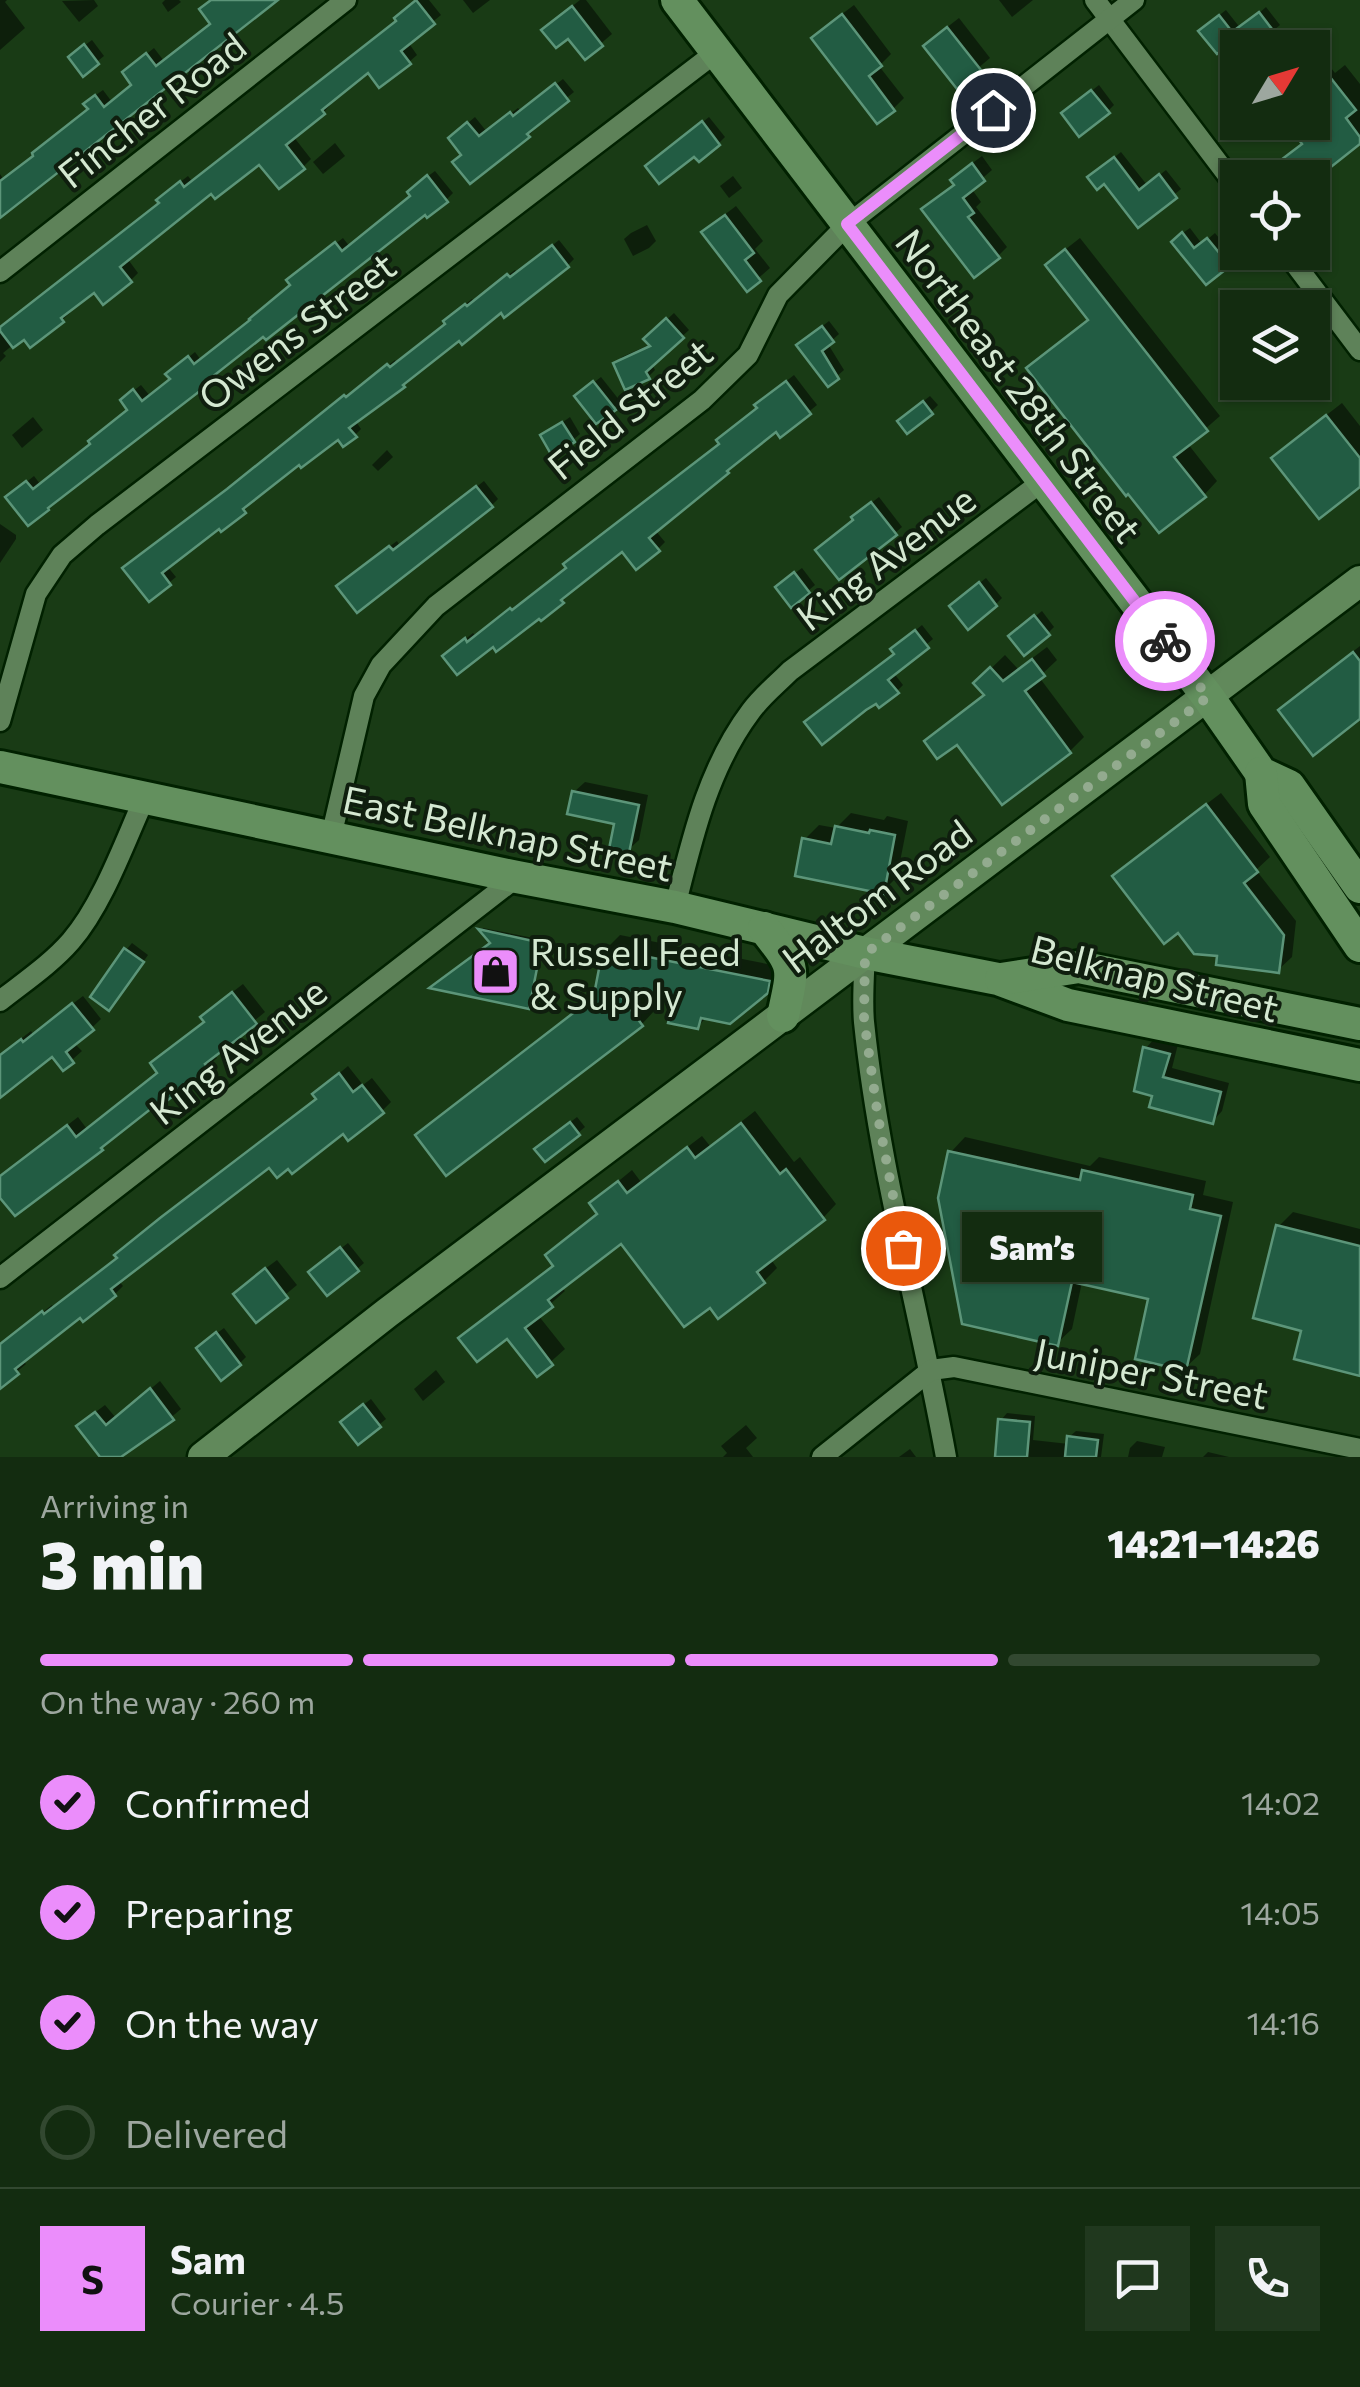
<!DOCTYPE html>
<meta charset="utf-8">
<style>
:root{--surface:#132c10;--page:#20381e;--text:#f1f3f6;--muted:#9da79f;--line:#324830;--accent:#eb8dfb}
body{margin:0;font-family:Commissioner,sans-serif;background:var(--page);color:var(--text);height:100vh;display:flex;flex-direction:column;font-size:38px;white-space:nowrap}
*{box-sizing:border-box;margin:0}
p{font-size:32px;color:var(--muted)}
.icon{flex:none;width:55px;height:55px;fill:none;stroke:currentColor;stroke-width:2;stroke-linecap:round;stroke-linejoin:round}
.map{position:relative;height:1457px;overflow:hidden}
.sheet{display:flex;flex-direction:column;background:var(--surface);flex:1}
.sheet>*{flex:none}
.needle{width:65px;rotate:52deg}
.fabs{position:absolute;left:1220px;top:30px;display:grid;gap:20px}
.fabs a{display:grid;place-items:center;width:110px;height:110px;border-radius:0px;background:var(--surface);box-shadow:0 2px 8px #0004,0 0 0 2px var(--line);font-size:50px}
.pin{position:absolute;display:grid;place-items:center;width:85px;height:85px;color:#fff;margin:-42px;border:5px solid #fff;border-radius:50%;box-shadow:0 2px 10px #0007}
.courier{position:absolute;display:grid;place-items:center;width:100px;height:100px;margin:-50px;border:8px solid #eb8dfb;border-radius:50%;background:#fff;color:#222;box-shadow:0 2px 12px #0007}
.bubble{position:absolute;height:70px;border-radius:0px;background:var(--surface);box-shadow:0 2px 8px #0004,0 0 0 2px var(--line);font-size:32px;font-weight:800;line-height:70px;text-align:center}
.headline em{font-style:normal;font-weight:800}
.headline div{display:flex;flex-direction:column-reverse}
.headline{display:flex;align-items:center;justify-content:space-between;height:170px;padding:0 40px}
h1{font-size:65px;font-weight:800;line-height:75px}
.bar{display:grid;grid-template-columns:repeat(4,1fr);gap:15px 10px;align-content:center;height:120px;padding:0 40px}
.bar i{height:12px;border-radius:8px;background:var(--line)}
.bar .active{background:var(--accent)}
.bar p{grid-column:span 4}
.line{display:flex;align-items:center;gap:25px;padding:0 40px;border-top:2px solid var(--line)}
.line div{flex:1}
.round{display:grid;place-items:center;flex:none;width:105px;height:105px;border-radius:0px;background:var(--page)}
ol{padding:0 40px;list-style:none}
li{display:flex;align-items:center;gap:30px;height:110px}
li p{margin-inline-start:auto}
li .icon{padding:10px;border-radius:50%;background:var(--accent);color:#111;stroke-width:4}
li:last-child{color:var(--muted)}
li i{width:55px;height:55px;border:5px solid var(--line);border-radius:50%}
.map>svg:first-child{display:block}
</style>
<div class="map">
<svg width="1360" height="1457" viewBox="0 0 1360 1457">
<rect width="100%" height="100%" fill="#193b15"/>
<g fill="#0007">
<polygon points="0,0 7,0 5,2 25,28 0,50"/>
<polygon points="94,0 98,6 79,22 62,1"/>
<polygon points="165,0 179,0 181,2 168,12 162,3"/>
<polygon points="212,0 275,0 0,215 0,174 4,180 90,109 93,97 103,90 112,102 134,84 132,66 154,48 164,61 213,23"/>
<polygon points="418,0 429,0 441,15 408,42 417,55 409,62 368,70 329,101 331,104 324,112 293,136 311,159 303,167 260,161 212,190 127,258 138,273 131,280 94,289 67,310 70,313 62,320 24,336 3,353 6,356 0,362 0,328 161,202 167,192 188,176 192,181 399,20 405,10"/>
<polygon points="463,0 490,0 473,13"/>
<polygon points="580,0 586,0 612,34 585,57 555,20"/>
<polygon points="999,0 1033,0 1012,17"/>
<polygon points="854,5 891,54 879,66 904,98 893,109 825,27"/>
<polygon points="1266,7 1280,25 1273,31 1241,31 1235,36 1208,24 1226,10 1241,29"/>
<polygon points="959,18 990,58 958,85 937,35"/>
<polygon points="92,40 104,56 83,73 77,51"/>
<polygon points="1317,50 1335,73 1345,65 1360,84 1360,141 1276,167 1304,142 1312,122 1312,53"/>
<polygon points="563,79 574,92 532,126 535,129 528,136 464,154 457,132 475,117 487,132 518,108 521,111"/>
<polygon points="1099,85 1114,105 1108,111 1071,107"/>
<polygon points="709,117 725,137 719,143 695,153 655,160"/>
<polygon points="1242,122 1273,122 1254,137"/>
<polygon points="335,143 345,156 323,174 313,162"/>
<polygon points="1121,152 1147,185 1166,170 1181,189 1138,224 1097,171"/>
<polygon points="982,156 992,170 971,188 981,202 976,207 1007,247 998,256 934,201 956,184 962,171"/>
<polygon points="435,171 453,193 446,200 428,214 425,211 264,333 207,382 53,501 15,491 34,476 40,484 93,443 130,409 129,394 141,385 150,396 172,379 175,368 195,352 201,360 292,285 296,274 343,238 350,247 413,196 416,185"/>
<polygon points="733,176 742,188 729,198 720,186"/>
<polygon points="736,206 763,241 755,249 770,268 747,288 715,222"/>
<polygon points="647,225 656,241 649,248 633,256 624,239 631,233"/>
<polygon points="1190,228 1202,244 1215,233 1235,258 1206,282 1180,235"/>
<polygon points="1080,238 1220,416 1188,444 1217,481 1204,495 1029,368 1043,355 1090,318 1062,252"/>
<polygon points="559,240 574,259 568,265 459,337 355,420 361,429 355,435 338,437 299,462 248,502 250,504 244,511 219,525 167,566 176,577 149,599 125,568 237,483 352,391 353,392 395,360 397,363 448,323 453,314 472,299 474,301 515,270 518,273"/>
<polygon points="674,313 689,330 652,364 655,370 648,377 616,364 622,357 651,344 646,339"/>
<polygon points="829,321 839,334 828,344 844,370 828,384 806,339"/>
<polygon points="794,375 817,405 780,435 776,429 655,530 665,542 658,549 622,548 567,592 569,594 562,602 493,644 453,649 473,633 476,636 519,603 520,605 721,444 760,408 765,398"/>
<polygon points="601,377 620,401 614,408 584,390"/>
<polygon points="930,396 938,405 931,412 907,414"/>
<polygon points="1342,403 1360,426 1360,484 1289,444"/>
<polygon points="33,417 43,430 22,448 12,435"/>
<polygon points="570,417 580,434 573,440 543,436"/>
<polygon points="387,450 393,457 378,471 372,465"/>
<polygon points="484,481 498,499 491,506 345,579 397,541 400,546"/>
<polygon points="879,497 902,527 895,533 856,519 861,511"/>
<polygon points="0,524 16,535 16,539 0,563"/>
<polygon points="802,568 815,585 791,605 784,581"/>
<polygon points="986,578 1002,598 996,604 958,600"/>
<polygon points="1042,611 1054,627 1048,633 1018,630"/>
<polygon points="922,625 933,639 893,672 903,685 897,691 877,700 900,643"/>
<polygon points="1360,646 1360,716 1281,710 1296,696"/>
<polygon points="1047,647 1057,660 1039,677 1084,737 1070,751 1003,801 957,741 927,742 941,728 986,694 976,683 1005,655 1018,669"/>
<polygon points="585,782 648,795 639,840 628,850 617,822 574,792"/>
<polygon points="1221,793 1270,857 1256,870 1296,921 1292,957 1278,970 1220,954 1128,864"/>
<polygon points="851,813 884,820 887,816 908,821 897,877 883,891 805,839 819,825 836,828"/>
<polygon points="483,928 544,940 531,1003 528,1006 493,943 482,930"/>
<polygon points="620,935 783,967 781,976 766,991 707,1017 698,1026 676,999 643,993 656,1009 642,1024 447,1173 418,1135 432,1121 597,995 606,949"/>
<polygon points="132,943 148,955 115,1002 126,950"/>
<polygon points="243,984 265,1012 214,1054 217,1058 207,1067 162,1097 101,1148 0,1194 0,1177 78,1117 87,1129 160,1072 206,1021 213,1007"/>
<polygon points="83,996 101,1019 75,1044 82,1051 63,1068 52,1054 0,1094 0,1055 31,1031 33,1034"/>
<polygon points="1155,1038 1178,1044 1172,1068 1229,1083 1222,1111 1213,1121 1155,1094 1146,1048"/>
<polygon points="348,1066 363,1085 372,1078 391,1102 382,1111 288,1166 270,1165 118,1280 123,1286 114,1295 80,1314 22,1360 26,1364 0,1386 0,1344 52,1305 54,1308 119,1257 318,1098 324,1086"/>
<polygon points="755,1111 794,1162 800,1157 836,1204 823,1218 770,1258 777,1268 764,1281 710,1304 621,1240 561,1287 565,1291 538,1315 565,1349 537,1374 507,1335 475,1325 555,1264 548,1255 599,1212 592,1203 632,1170 641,1182 702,1136 710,1146"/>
<polygon points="577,1117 585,1127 578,1133 544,1143"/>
<polygon points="965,1137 1090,1166 1099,1157 1206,1181 1203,1195 1233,1202 1200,1354 1185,1368 1151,1297 1082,1282 1072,1329 1057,1343 951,1152"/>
<polygon points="1293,1212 1360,1229 1360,1373 1304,1329 1278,1227"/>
<polygon points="348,1243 364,1263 357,1269 318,1266"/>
<polygon points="277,1260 297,1285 256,1319 246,1283"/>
<polygon points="224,1328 246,1357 240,1363 205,1342"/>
<polygon points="436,1370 445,1382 423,1401 414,1389"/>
<polygon points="160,1381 181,1409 151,1434 117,1457 103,1457 89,1417 105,1405 116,1418"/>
<polygon points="371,1399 386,1419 359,1441 350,1415"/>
<polygon points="1007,1413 1035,1416 1033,1440 1069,1444 1069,1437 1076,1431 1104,1434 1101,1457 998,1457 1001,1420"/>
<polygon points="746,1425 757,1438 746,1448 753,1457 723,1457 727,1453 721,1446"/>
<polygon points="1137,1441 1165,1447 1162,1457 1128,1457 1130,1448"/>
<polygon points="910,1449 916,1457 899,1457"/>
<polygon points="1208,1452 1229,1457 1203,1457"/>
</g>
<g fill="#225c43" stroke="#5c9579" stroke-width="2.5">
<polygon points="211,0 278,0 0,218 0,181 33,156 32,153 88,109 83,104 95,95 104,107 131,85 122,72 146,53 156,66 210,24 199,9"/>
<polygon points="416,0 435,24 401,51 411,64 379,88 368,73 322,110 325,114 286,145 305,169 279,189 259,165 215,199 211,194 120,267 132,282 103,305 94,293 61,318 64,322 30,348 24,340 13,348 0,331 0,327 159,203 156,200 180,181 184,187 396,21 394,18"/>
<polygon points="572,6 603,46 585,60 568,39 556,48 541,30"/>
<polygon points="1259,12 1275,33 1257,48 1251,48 1236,29"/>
<polygon points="842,14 882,66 869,76 895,111 877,124 811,38"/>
<polygon points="1219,15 1237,38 1217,54 1198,31"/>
<polygon points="947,27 981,70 957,89 923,46"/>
<polygon points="84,44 99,64 83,77 68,57"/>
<polygon points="1330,77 1356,110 1346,118 1360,137 1360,144 1317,178 1281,178 1273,166 1302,144 1286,122 1312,122 1312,91"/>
<polygon points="555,83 569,101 527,134 530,137 470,184 452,162 461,155 448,138 467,122 479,136 510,112 513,116"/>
<polygon points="1091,90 1110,113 1079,137 1061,113"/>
<polygon points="702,121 720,145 699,162 694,157 659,184 645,166"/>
<polygon points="1114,157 1139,190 1159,174 1177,198 1138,228 1104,184 1097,190 1087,177"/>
<polygon points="972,163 985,181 963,198 974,213 968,217 1000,258 974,278 921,209 954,185 950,180"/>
<polygon points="427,175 448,202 427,218 425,215 266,340 263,337 207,381 209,384 48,508 49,510 28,526 5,497 26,481 33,489 90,444 88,441 127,410 120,400 133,389 142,401 170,379 165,374 188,356 194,364 250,320 249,319 290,285 286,280 335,242 342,251 410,196 407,192"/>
<polygon points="725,215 754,253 745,260 761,281 747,292 701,232"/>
<polygon points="1182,232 1194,248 1207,238 1230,266 1206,285 1171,242"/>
<polygon points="552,245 569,267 504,318 501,313 462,345 459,341 403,385 405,387 349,428 357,437 343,447 338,440 301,468 299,465 243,509 246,513 221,532 219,529 162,573 171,585 149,602 122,568 227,489 344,395 346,397 387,364 390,367 445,324 443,321 465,304 467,306 507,274 510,277"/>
<polygon points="1065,249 1208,431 1174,457 1206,497 1159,533 1128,494 1126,496 1026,368 1088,320 1045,265"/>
<polygon points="666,318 684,338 646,372 650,379 625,390 613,363 650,346 643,339"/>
<polygon points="822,326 834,342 822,351 839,379 828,387 796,345"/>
<polygon points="593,381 616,410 596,424 574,396"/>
<polygon points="786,381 811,414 780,438 776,432 727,471 729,473 649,538 660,551 636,570 622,552 561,600 564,603 541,621 539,619 496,652 493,647 457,675 442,656 465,638 467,642 510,608 512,610 566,568 563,564 719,444 716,440 757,408 754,405"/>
<polygon points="923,401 933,414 907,434 897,421"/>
<polygon points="1326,415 1360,458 1360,487 1319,519 1271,458"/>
<polygon points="562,422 575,442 552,456 540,435"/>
<polygon points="476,486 493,507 357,613 336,586 389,546 393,550"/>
<polygon points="871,502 897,535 839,580 815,550 853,520 851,517"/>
<polygon points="794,572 810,593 791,608 775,587"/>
<polygon points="979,582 997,606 968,630 949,606"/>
<polygon points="1034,615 1050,635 1024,656 1008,636"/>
<polygon points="915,630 929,648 888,680 899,693 879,708 876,704 866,710 822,745 804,722 894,654 890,649"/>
<polygon points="1353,652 1360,661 1360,719 1313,756 1278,710"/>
<polygon points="1032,659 1045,676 1025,691 1071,753 1002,805 957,745 937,759 924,741 984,695 973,683 990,667 1003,681"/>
<polygon points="572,791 639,805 629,853 609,849 614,824 567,814"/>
<polygon points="1206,804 1258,872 1244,883 1284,935 1279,973 1216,965 1217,956 1194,954 1178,933 1164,944 1112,876"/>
<polygon points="835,826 869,833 870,830 895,835 884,894 795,876 802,838 831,844"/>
<polygon points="478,929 542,943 529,1009 429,988 490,943"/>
<polygon points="124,948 144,962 109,1011 90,997"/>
<polygon points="603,948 770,981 768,993 730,1024 701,1018 698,1029 668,1023 673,1001 616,990 643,1026 446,1176 415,1135 581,1007 592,1005"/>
<polygon points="232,992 257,1024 205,1064 209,1069 164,1103 162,1100 101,1148 103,1150 15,1216 0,1198 0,1176 67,1125 76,1137 157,1073 150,1063 204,1022 200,1017"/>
<polygon points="72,1003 94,1030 66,1052 74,1063 63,1071 52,1057 0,1098 0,1055 21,1039 23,1042"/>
<polygon points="1143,1047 1170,1054 1163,1077 1221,1092 1213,1124 1149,1107 1152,1096 1134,1091"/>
<polygon points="339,1073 353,1092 362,1085 384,1113 348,1141 343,1134 292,1174 288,1169 277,1178 269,1168 111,1289 116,1296 83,1322 80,1318 15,1369 19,1374 0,1389 0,1344 42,1311 44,1314 117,1258 114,1255 160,1218 316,1099 312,1094"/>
<polygon points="570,1122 580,1135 545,1162 534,1149"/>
<polygon points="741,1123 780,1174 786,1169 825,1220 757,1272 765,1283 718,1319 710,1308 684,1327 621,1244 548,1300 553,1307 525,1328 553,1365 537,1377 507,1339 477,1362 458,1338 553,1266 545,1255 597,1214 589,1203 618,1181 627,1193 687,1147 695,1158"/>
<polygon points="948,1151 1080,1180 1082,1170 1193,1195 1190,1209 1221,1216 1186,1371 1135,1359 1148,1299 1072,1282 1058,1346 962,1324 938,1198"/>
<polygon points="1276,1225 1360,1246 1360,1376 1294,1359 1301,1331 1253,1318"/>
<polygon points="340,1247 359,1271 327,1296 308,1272"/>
<polygon points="265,1268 288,1298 256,1323 233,1294"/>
<polygon points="216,1332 241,1365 221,1381 196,1348"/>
<polygon points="150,1388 174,1420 121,1457 100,1457 76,1426 95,1412 106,1425"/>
<polygon points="363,1404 381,1427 358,1445 340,1422"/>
<polygon points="998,1419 1030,1422 1027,1457 995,1457"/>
<polygon points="1067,1436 1098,1440 1096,1457 1065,1457"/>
</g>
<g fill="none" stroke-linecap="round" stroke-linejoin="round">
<defs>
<g id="street">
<polyline points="1095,0 1238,189"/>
<polyline points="1286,252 1360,350"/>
<polyline points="0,272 346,0"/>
<polyline points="0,721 36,594 62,555 97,525 715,53"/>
<polyline points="331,837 364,696 381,665 436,606 702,400 748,355 778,295 847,225 1134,0"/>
<path d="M675,907c17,-68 33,-139 76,-196 11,-15 26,-27 39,-40l253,-190"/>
<path d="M865,953c-1,23 -3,47 -1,69 15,147 56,290 82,435"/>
<path d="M0,1001c24,-19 51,-37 71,-60 32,-37 54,-100 74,-144"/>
<polyline points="0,1278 517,877"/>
<polyline points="822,1457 931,1370 954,1367 1360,1449"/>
</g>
<polyline id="secondary" points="203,1457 387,1313 1360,581"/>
<g id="primary">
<polyline points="677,0 1208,697 1261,773 1289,786 1360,887"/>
<polyline points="0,767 517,877 675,907 865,953 998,979 1068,1005 1360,1065"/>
<polyline points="1261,773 1264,804 1360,946"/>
<path d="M764,928c32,41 30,37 19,88"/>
<polyline points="1001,979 1079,967 1360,1024"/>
</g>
</defs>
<use href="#street" stroke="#012100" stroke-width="25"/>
<use href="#secondary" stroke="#012100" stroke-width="35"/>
<use href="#primary" stroke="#012100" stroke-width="38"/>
<use href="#street" stroke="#5e8259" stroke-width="20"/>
<use href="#secondary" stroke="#61895b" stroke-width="30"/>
<use href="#primary" stroke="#63905e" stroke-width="32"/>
</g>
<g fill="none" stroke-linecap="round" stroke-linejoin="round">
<polyline stroke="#93ab8f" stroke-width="10" stroke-dasharray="0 18" points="903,1248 878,1117 864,1019 865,954 1208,697 1165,641"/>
<polyline stroke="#eb8dfb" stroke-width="12" points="993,110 847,224 1165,641"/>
</g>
<defs>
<symbol id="shop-square" viewBox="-11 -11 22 22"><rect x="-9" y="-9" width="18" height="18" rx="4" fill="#eb8dfb" stroke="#0f1e0e"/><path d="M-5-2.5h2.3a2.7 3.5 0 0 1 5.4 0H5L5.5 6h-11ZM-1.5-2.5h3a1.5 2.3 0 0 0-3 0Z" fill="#111"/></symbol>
</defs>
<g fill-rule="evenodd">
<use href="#shop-square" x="468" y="944" width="55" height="55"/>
</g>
<g text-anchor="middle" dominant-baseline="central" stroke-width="8" stroke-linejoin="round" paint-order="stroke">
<g font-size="38" fill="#d4e8d1" stroke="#0f1e0e">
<text transform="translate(151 109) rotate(-38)">Fincher Road</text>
<text transform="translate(296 330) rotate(-37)">Owens Street</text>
<text transform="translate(1020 385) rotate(53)">Northeast 28th Street</text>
<text transform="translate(629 408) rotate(-39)">Field Street</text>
<text transform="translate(885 557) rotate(-37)">King Avenue</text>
<text transform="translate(508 832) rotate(12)">East Belknap Street</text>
<text transform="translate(876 895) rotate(-37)">Haltom Road</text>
<text transform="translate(1155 977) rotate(14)">Belknap Street</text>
<text transform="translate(237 1050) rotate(-38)">King Avenue</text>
<text transform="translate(1152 1372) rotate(11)">Juniper Street</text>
</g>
<g font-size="38" fill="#d4e8d1" stroke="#0f1e0e" text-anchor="start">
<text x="530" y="950">Russell Feed<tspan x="530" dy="44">&amp; Supply</tspan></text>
</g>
</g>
</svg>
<div class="fabs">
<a><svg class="needle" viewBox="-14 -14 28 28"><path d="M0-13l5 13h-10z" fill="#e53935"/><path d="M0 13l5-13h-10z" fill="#9da79f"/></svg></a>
<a><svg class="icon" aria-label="locate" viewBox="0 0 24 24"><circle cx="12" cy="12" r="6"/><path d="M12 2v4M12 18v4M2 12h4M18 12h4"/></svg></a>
<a><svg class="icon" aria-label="layers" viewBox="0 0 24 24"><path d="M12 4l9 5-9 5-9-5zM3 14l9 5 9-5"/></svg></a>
</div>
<div class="pin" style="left:903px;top:1248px;background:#ea580c"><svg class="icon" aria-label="bag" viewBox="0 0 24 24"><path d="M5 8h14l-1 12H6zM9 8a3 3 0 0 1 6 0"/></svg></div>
<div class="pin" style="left:993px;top:110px;background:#1f2937"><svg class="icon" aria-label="home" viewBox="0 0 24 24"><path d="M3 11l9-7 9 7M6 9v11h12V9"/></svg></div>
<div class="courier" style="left:1165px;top:641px"><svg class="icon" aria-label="bike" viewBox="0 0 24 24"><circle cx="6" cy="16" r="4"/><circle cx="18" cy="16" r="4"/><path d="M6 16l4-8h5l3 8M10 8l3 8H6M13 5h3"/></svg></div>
<div class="bubble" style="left:962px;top:1212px;width:140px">Sam’s</div>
</div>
<section class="sheet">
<div class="headline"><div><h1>3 min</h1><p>Arriving in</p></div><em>14:21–14:26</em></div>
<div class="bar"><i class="active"></i><i class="active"></i><i class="active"></i><i></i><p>On the way · 260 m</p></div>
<ol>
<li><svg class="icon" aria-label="check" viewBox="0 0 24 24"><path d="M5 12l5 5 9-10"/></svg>Confirmed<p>14:02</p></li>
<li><svg class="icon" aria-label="check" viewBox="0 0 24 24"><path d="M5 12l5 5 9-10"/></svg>Preparing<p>14:05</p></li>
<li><svg class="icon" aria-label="check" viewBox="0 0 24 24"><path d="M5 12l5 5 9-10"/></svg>On the way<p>14:16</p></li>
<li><i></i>Delivered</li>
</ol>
<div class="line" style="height:180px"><b class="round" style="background:var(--accent);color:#111">S</b><div><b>Sam</b><p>Courier · 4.5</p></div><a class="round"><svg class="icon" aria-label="chat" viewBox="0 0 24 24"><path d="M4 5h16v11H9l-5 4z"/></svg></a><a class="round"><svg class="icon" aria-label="phone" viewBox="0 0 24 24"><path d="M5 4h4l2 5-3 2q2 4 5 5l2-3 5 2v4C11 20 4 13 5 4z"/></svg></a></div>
</section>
